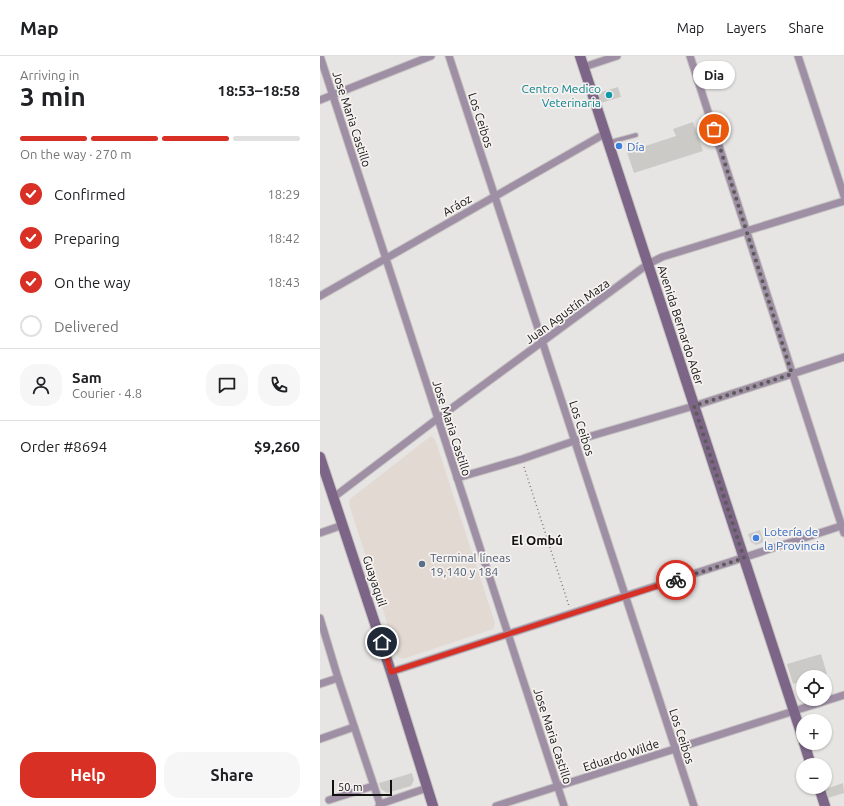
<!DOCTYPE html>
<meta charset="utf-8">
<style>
:root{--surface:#fff;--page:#f6f6f6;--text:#202124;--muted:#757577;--line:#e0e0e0;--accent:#d93025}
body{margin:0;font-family:Ubuntu,sans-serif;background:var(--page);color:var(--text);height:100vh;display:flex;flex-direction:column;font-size:15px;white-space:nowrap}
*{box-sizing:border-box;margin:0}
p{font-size:13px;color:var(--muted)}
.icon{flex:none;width:22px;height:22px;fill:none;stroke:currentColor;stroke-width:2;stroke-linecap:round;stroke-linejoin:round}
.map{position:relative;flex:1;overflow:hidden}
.sheet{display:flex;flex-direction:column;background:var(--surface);width:320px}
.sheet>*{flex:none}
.fabs{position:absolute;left:476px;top:614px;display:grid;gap:8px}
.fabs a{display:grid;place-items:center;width:36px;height:36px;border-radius:50%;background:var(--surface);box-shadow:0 1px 3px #0004;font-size:20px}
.scale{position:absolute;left:12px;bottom:10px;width:60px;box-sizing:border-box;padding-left:4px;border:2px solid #121111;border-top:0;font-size:11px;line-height:14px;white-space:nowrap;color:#121111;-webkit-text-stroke:3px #f5f2f0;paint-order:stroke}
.pin{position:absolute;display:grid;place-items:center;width:34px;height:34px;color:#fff;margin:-17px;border:2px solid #fff;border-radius:50%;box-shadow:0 1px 4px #0007}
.courier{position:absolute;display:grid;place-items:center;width:40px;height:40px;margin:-20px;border:3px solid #d93025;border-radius:50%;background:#fff;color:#222;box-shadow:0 1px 5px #0007}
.bubble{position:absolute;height:28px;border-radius:14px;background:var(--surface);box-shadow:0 1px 3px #0004;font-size:13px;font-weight:700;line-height:28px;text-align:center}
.overview em{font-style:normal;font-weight:700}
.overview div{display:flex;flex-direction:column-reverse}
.overview{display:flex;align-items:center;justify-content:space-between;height:68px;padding:0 20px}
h1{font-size:26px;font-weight:700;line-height:30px}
.bar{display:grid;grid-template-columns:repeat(4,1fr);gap:6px 4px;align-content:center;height:48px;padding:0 20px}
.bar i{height:5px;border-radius:3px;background:var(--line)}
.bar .on{background:var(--accent)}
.bar p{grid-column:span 4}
.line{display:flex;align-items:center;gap:10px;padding:0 20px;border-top:1px solid var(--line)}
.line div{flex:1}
.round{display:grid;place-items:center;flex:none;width:42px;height:42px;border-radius:16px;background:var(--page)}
ol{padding:0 20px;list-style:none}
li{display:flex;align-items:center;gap:12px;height:44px}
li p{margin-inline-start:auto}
li .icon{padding:4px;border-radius:50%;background:var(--accent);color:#fff;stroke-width:4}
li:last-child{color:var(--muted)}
li i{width:22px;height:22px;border:2px solid var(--line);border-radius:50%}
.action{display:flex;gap:8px;margin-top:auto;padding:8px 20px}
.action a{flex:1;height:46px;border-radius:16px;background:var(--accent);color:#fff;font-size:16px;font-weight:700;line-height:46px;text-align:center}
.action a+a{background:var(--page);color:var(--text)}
header{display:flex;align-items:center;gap:24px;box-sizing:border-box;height:56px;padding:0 20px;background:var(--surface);border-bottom:1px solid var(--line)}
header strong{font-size:19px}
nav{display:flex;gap:22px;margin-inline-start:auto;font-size:14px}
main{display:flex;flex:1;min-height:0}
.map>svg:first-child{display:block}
</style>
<header>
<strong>Map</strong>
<nav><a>Map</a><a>Layers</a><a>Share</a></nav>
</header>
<main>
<section class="sheet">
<div class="overview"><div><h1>3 min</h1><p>Arriving in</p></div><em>18:53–18:58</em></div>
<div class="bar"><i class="on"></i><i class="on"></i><i class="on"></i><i></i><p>On the way · 270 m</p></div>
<ol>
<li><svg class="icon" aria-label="check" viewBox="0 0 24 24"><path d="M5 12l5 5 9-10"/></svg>Confirmed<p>18:29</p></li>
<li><svg class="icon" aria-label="check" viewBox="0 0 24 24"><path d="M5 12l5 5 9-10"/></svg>Preparing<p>18:42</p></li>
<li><svg class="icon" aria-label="check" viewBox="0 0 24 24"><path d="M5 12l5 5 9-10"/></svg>On the way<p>18:43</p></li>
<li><i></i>Delivered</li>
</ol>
<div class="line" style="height:72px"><a class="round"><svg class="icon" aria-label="person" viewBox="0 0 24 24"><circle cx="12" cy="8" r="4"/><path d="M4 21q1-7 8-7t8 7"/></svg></a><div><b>Sam</b><p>Courier · 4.8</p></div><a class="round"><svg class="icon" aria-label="chat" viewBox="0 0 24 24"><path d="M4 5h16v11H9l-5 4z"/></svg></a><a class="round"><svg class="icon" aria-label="phone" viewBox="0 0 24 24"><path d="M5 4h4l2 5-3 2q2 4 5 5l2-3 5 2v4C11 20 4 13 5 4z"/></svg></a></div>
<div class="line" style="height:52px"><div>Order #8694</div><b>$9,260</b></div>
<div class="action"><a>Help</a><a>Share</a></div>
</section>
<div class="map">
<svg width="524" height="750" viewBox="0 0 524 750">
<rect width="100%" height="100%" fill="#e7e5e3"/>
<polygon fill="#e2d9d2" points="111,380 115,383 175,567 173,573 83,603 78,601 29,448 30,443"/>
<g fill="#cccac7">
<polygon points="298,31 301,41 281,47 278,37"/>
<polygon points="373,66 383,95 314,117 307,96 356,80 353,73"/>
<polygon points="440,474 444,486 436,489 431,486 428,478"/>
<polygon points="501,598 507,618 497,621 483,621 483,625 473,628 467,608"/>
<polygon points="92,717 94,724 91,730 67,737 61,733 59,727"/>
<polygon points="523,727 524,737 508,742 506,733"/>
</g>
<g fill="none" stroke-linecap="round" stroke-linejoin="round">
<defs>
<polyline id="lane" points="290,86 316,79"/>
<g id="street">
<polyline points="0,0 244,750"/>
<polyline points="129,0 374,750"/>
<polyline points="370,0 524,477"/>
<polyline points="478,0 524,140"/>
<polyline points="264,11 297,0"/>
<polyline points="0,44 111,0"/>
<polyline points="0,240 286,77"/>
<polyline points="137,422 202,403 254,385 374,350 524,301"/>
<polyline points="14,441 117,363 328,208 342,201 524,145"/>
<polyline points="0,477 23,469"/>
<polyline points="0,562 18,622 60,748 59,750"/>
<polyline points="71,616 524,469"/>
<polyline points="0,628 18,622"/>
<polyline points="0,683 34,671"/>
<polyline points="9,744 53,730"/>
<polyline points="60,748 107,732"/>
<polyline points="176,750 524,639"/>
</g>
<g id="secondary">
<polyline points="260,0 483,683"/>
<polyline points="0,401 71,616 113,750"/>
<polyline points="484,687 491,709"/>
<polyline points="499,731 505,750"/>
</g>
</defs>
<use href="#lane" stroke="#c5c3c1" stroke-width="5.5"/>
<use href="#street" stroke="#c5c3c1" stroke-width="9"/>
<use href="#secondary" stroke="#c5c3c1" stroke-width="12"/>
<polyline stroke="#7f7d7c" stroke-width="1.5" stroke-dasharray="1 3" stroke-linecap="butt" points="204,411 249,550"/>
<use href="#lane" stroke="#9f8fa5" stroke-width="3.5"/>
<use href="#street" stroke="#9f8fa5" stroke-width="7"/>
<use href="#secondary" stroke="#7c6586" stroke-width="10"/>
</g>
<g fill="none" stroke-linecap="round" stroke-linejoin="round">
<polyline stroke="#5d5b5a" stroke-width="4" stroke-dasharray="0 7.2" points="356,524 424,502 374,350 472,318 394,73"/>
<polyline stroke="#d93025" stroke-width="5" points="62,586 71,616 356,524"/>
</g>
<circle fill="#0f9aa8" stroke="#f5f2f0" stroke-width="1.5" cx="289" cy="39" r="4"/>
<g fill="#3f7fe0" stroke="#f5f2f0" stroke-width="1.5">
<circle cx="299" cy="90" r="4"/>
<circle cx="436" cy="482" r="4"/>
</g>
<circle fill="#5c6f8a" stroke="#f5f2f0" stroke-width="1.5" cx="102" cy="508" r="4"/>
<g text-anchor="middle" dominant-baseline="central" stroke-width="3.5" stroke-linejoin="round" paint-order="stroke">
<g font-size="12" fill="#0d838f" stroke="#f5f2f0" text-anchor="end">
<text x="281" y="32">Centro Medico<tspan x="281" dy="14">Veterinaria</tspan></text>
</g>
<g font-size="12" fill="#121111" stroke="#f5f2f0">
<text transform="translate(32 63) rotate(72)">Jose Maria Castillo</text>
<text transform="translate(161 64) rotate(72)">Los Ceibos</text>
<text transform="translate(137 149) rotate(-30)">Aráoz</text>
<text transform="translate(247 255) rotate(-36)">Juan Agustín Maza</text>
<text transform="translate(361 269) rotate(72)">Avenida Bernardo Ader</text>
<text transform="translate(132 372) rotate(72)">Jose Maria Castillo</text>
<text transform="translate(262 372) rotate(72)">Los Ceibos</text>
<text transform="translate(55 525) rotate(72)">Guayaquil</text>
<text transform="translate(233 680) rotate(72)">Jose Maria Castillo</text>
<text transform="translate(362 680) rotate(72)">Los Ceibos</text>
<text transform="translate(301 699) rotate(-18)">Eduardo Wilde</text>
</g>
<g font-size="12" fill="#366cbe" stroke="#f5f2f0" text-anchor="start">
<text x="307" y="90">Día</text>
<text x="444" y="475">Lotería de<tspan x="444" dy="14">la Provincia</tspan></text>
</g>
<g font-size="12" fill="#4e5e75" stroke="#f5f2f0" text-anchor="start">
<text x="110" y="501">Terminal líneas<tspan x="110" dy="14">19,140 y 184</tspan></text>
</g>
<g font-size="13" font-weight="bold" fill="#121111" stroke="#f5f2f0">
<text x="217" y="484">El Ombú</text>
</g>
</g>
</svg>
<div class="fabs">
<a><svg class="icon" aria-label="locate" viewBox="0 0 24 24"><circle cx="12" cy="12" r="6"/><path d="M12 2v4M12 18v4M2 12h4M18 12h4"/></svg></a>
<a>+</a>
<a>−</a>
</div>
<div class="scale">50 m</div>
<div class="pin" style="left:394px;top:73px;background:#ea580c"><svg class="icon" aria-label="bag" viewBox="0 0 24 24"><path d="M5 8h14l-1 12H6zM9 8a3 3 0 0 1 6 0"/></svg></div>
<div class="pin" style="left:62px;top:586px;background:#1f2937"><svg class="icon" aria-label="home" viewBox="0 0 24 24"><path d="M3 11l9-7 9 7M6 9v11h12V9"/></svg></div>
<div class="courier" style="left:356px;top:524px"><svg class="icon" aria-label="bike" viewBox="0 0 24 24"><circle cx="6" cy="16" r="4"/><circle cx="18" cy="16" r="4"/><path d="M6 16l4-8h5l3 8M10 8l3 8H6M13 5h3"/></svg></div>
<div class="bubble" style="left:373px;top:5px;width:42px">Dia</div>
</div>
</main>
